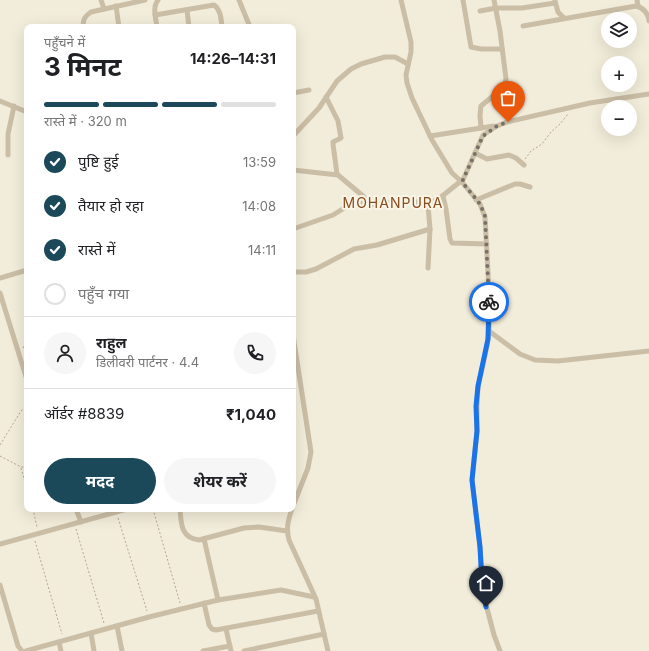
<!DOCTYPE html>
<html lang="hi">
<meta charset="utf-8">
<style>
:root{--surface:#fff;--page:#f6f6f6;--text:#202124;--muted:#757577;--line:#e0e0e0;--accent:#1b4959}
body{margin:0;font-family:Inter,"Noto Sans Devanagari",sans-serif;background:var(--page);color:var(--text);height:100vh;display:flex;flex-direction:column;font-size:15px;white-space:nowrap}
*{box-sizing:border-box;margin:0}
p{font-size:13px;color:var(--muted)}
.icon{flex:none;width:22px;height:22px;fill:none;stroke:currentColor;stroke-width:2;stroke-linecap:round;stroke-linejoin:round}
.map{position:relative;flex:1;overflow:hidden}
.drawer{position:absolute;left:24px;top:24px;width:272px;height:488px;display:flex;flex-direction:column;background:var(--surface);border-radius:8px;box-shadow:0 4px 16px #0002}
.drawer>*{flex:none}
.buttons{position:absolute;left:601px;top:12px;display:grid;gap:8px}
.buttons a{display:grid;place-items:center;width:36px;height:36px;border-radius:50%;background:var(--surface);box-shadow:0 4px 16px #0002;font-size:20px}
.pin{position:absolute;display:grid;place-items:center;width:34px;height:34px;color:#fff;margin:-41px -17px;border-radius:50% 50% 50% 0;rotate:-45deg;box-shadow:0 0 4px #0007}
.pin .icon{rotate:45deg}
.courier{position:absolute;display:grid;place-items:center;width:40px;height:40px;margin:-20px;border:3px solid #1a73e8;border-radius:50%;background:#fff;color:#222;box-shadow:0 1px 5px #0007}
.summary em{font-style:normal;font-weight:700}
.summary div{display:flex;flex-direction:column-reverse}
.summary{display:flex;align-items:center;justify-content:space-between;height:68px;padding:0 20px}
h1{font-size:26px;font-weight:700;line-height:30px}
.bar{display:grid;grid-template-columns:repeat(4,1fr);gap:6px 4px;align-content:center;height:48px;padding:0 20px}
.bar i{height:5px;border-radius:3px;background:var(--line)}
.bar .active{background:var(--accent)}
.bar p{grid-column:span 4}
.line{display:flex;align-items:center;gap:10px;padding:0 20px;border-top:1px solid var(--line)}
.line div{flex:1}
.round{display:grid;place-items:center;flex:none;width:42px;height:42px;border-radius:21px;background:var(--page)}
ol{padding:0 20px;list-style:none}
li{display:flex;align-items:center;gap:12px;height:44px}
li p{margin-inline-start:auto}
li .icon{padding:4px;border-radius:50%;background:var(--accent);color:#fff;stroke-width:4}
li:last-child{color:var(--muted)}
li i{width:22px;height:22px;border:2px solid var(--line);border-radius:50%}
.button{display:flex;gap:8px;margin-top:auto;padding:8px 20px}
.button a{flex:1;height:46px;border-radius:24px;background:var(--accent);color:#fff;font-size:16px;font-weight:700;line-height:46px;text-align:center}
.button a+a{background:var(--page);color:var(--text)}
.map>svg:first-child{display:block}
</style>
<div class="map">
<svg width="649" height="651" viewBox="0 0 649 651">
<rect width="100%" height="100%" fill="#f2ecda"/>
<g fill="none" stroke-linecap="round" stroke-linejoin="round">
<g stroke="#b6a890" stroke-width="1" stroke-dasharray="2 2" stroke-linecap="butt">
<polyline points="525,159 531,151 542,144 551,132 560,124 568,114"/>
<polyline points="23,348 27,340"/>
<polyline points="0,445 21,411 27,406"/>
<polyline points="0,456 21,467 27,467"/>
<polyline points="21,468 27,489"/>
<polyline points="33,509 37,527"/>
<polyline points="153,509 180,603"/>
<polyline points="118,518 147,611"/>
<polyline points="76,529 104,623"/>
<polyline points="35,541 62,634"/>
</g>
<g stroke="#cbbea6" stroke-width="5">
<polyline points="101,0 104,9"/>
<polyline points="239,0 250,27"/>
<polyline points="401,0 411,42 411,52 406,75 407,83 412,98 432,140 452,173 462,182 480,204 485,217 489,292 489,331 487,346 478,387 477,406 477,431 472,480 480,547 484,597 494,635 500,651"/>
<polyline points="463,0 471,47 481,49 502,49"/>
<polyline points="637,0 638,6"/>
<polyline points="555,1 558,12 564,18"/>
<polyline points="116,6 119,27"/>
<polyline points="187,10 189,27"/>
<polyline points="480,11 496,8 522,8 555,3"/>
<path d="M155,15l59,-10c7,5 7,14 8,22"/>
<path d="M523,26l113,-20c8,2 12,7 13,15"/>
<path d="M83,27c0,-8 2,-11 8,-15l54,-12"/>
<path d="M157,27c-1,-8 -5,-20 1,-27"/>
<polyline points="293,93 309,90"/>
<polyline points="326,97 338,121 341,138 333,142 333,144 337,174"/>
<polyline points="0,101 27,112"/>
<polyline points="481,128 480,115 481,106 504,87 506,79 500,31 494,0"/>
<polyline points="293,136 319,108 337,81 351,69 361,64 385,57 395,57 408,64"/>
<polyline points="430,136 494,126"/>
<polyline points="475,153 487,159 509,155 516,158 524,165"/>
<polyline points="8,155 8,134 14,106"/>
<polyline points="293,170 338,175 363,196 370,205 412,200 425,206 441,197 461,181"/>
<polyline points="462,182 483,135 497,126 507,122 590,103 649,94"/>
<polyline points="443,196 446,209 450,239 452,243 487,244"/>
<polyline points="476,200 515,184 520,184 530,187"/>
<polyline points="428,205 430,229 428,268"/>
<polyline points="293,229 333,215 349,205 367,202"/>
<polyline points="293,272 306,272 316,269 354,249 377,245 430,229"/>
<polyline points="0,278 27,270"/>
<polyline points="0,293 27,380"/>
<polyline points="489,331 520,354 535,360 558,361 649,351"/>
<polyline points="293,335 311,452 308,468 293,506"/>
<polyline points="76,509 81,522"/>
<path d="M180,509c1,15 1,29 19,31l45,-12 15,-1 28,4"/>
<path d="M292,509c-4,11 -6,19 -3,31l27,59 12,52"/>
<polyline points="204,539 218,600"/>
<polyline points="0,544 127,509"/>
<polyline points="0,585 18,646 22,651"/>
<polyline points="204,603 209,625 212,629 216,630 318,611"/>
<polyline points="117,626 122,651"/>
<polyline points="226,629 231,651"/>
<polyline points="91,633 94,651"/>
<polyline points="59,642 61,651"/>
<polyline points="26,651 149,617 218,600 281,590 314,597"/>
<polyline points="203,651 230,646"/>
<polyline points="244,651 324,634"/>
</g>
</g>
<g fill="none" stroke-linecap="round" stroke-linejoin="round">
<polyline stroke="#787166" stroke-width="4" stroke-dasharray="0 7.2" points="489,302 485,216 480,204 462,182 483,136 497,126 508,122"/>
<polyline stroke="#1a73e8" stroke-width="5" points="486,607 482,585 480,547 472,480 477,431 476,406 478,386 488,339 489,302"/>
</g>
<g text-anchor="middle" dominant-baseline="central" stroke-width="4" stroke-linejoin="round" paint-order="stroke">
<g font-size="14" letter-spacing="1" fill="#884c1e" stroke="#faf5e7">
<text x="393" y="202">MOHANPURA</text>
</g>
</g>
</svg>
<div class="buttons">
<a><svg class="icon" aria-label="layers" viewBox="0 0 24 24"><path d="M12 4l9 5-9 5-9-5zM3 14l9 5 9-5"/></svg></a>
<a>+</a>
<a>−</a>
</div>
<div class="pin" style="left:508px;top:122px;background:#ea580c"><svg class="icon" aria-label="bag" viewBox="0 0 24 24"><path d="M5 8h14l-1 12H6zM9 8a3 3 0 0 1 6 0"/></svg></div>
<div class="pin" style="left:486px;top:607px;background:#1f2937"><svg class="icon" aria-label="home" viewBox="0 0 24 24"><path d="M3 11l9-7 9 7M6 9v11h12V9"/></svg></div>
<div class="courier" style="left:489px;top:302px"><svg class="icon" aria-label="bike" viewBox="0 0 24 24"><circle cx="6" cy="16" r="4"/><circle cx="18" cy="16" r="4"/><path d="M6 16l4-8h5l3 8M10 8l3 8H6M13 5h3"/></svg></div>
<section class="drawer">
<div class="summary"><div><h1>3 मिनट</h1><p>पहुँचने में</p></div><em>14:26–14:31</em></div>
<div class="bar"><i class="active"></i><i class="active"></i><i class="active"></i><i></i><p>रास्ते में · 320 m</p></div>
<ol>
<li><svg class="icon" aria-label="check" viewBox="0 0 24 24"><path d="M5 12l5 5 9-10"/></svg>पुष्टि हुई<p>13:59</p></li>
<li><svg class="icon" aria-label="check" viewBox="0 0 24 24"><path d="M5 12l5 5 9-10"/></svg>तैयार हो रहा<p>14:08</p></li>
<li><svg class="icon" aria-label="check" viewBox="0 0 24 24"><path d="M5 12l5 5 9-10"/></svg>रास्ते में<p>14:11</p></li>
<li><i></i>पहुँच गया</li>
</ol>
<div class="line" style="height:72px"><a class="round"><svg class="icon" aria-label="person" viewBox="0 0 24 24"><circle cx="12" cy="8" r="4"/><path d="M4 21q1-7 8-7t8 7"/></svg></a><div><b>राहुल</b><p>डिलीवरी पार्टनर · 4.4</p></div><a class="round"><svg class="icon" aria-label="phone" viewBox="0 0 24 24"><path d="M5 4h4l2 5-3 2q2 4 5 5l2-3 5 2v4C11 20 4 13 5 4z"/></svg></a></div>
<div class="line" style="height:52px"><div>ऑर्डर #8839</div><b>₹1,040</b></div>
<div class="button"><a>मदद</a><a>शेयर करें</a></div>
</section>
</div>
